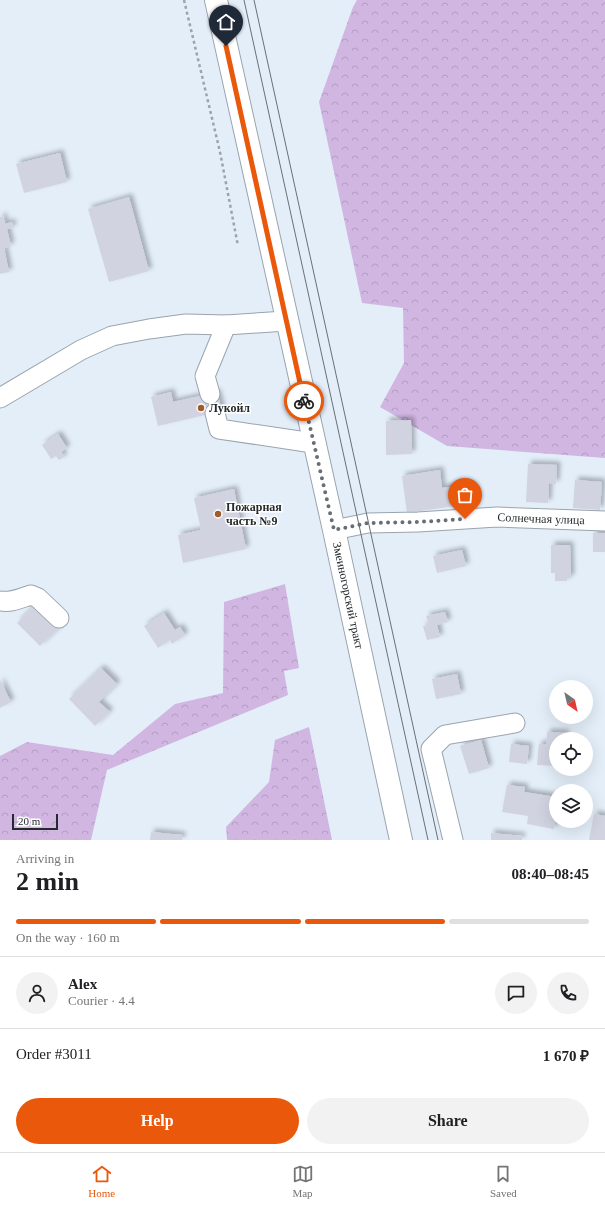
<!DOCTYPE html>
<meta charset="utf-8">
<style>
:root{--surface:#fff;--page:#f2f2f2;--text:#202124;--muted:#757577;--line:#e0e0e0;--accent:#ea580c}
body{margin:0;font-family:"Times New Roman",serif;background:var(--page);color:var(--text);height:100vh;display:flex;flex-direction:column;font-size:15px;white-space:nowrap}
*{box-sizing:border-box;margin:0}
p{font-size:13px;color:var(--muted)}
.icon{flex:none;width:22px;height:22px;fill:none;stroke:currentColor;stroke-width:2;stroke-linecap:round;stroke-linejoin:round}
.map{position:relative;height:840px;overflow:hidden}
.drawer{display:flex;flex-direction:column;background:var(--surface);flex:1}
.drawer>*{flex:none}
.needle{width:26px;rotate:146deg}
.controls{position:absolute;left:549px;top:680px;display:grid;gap:8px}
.controls a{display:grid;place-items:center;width:44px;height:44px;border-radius:50%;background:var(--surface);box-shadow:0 4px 16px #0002;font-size:20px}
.scale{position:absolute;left:12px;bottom:10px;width:46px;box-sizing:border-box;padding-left:4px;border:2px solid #252a2d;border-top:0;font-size:11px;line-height:14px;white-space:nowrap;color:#252a2d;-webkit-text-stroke:3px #fff;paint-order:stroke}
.pin{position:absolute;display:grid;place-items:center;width:34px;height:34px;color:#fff;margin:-41px -17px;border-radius:50% 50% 50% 0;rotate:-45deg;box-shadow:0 0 4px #0007}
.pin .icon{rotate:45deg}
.courier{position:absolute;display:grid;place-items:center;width:40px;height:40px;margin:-20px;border:3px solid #ea580c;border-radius:50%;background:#fff;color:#222;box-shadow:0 1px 5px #0007}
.head em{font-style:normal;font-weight:700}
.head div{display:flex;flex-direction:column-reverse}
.head{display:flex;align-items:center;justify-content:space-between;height:68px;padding:0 16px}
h1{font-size:26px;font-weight:700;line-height:30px}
.bar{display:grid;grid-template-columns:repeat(4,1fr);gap:6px 4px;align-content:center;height:48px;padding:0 16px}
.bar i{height:5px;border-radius:3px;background:var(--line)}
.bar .selected{background:var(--accent)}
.bar p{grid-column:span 4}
.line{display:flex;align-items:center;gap:10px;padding:0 16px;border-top:1px solid var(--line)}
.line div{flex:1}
.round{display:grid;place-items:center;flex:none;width:42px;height:42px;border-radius:21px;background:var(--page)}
.action{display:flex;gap:8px;margin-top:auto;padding:8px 16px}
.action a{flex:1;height:46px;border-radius:24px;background:var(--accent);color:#fff;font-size:16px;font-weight:700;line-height:46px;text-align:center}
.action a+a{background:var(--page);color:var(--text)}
.menu{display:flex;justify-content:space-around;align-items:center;height:56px;border-top:1px solid var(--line);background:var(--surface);font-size:11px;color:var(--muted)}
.menu a{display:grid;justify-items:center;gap:2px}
.menu .selected{color:var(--accent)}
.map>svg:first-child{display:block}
</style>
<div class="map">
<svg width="605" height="840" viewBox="0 0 605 840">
<defs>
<pattern id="forest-crowns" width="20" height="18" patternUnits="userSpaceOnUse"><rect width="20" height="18" fill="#d1b6e2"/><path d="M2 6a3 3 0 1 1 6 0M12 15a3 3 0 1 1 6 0" fill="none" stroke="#b39dc2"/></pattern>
<filter id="shadow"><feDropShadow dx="3.5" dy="-3.5" stdDeviation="2" flood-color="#0004"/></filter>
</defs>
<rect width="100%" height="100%" fill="#e3eef9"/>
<g fill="url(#forest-crowns)">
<polygon points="357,0 605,0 605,458 447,446 380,407 404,363 403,308 362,303 319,102 353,7"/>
<polygon points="285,584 299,668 284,671 288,695 107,770 91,840 0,840 0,756 27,742 113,755 175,704 223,693 224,602"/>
<polygon points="309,727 332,840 227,840 226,827 269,782 275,740"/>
</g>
<g fill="#d1d3e1" filter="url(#shadow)">
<polygon points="60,153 67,182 24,193 16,164"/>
<polygon points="129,197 149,271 109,282 88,209"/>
<polygon points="3,216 5,224 12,222 13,228 7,229 11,246 4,248 9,272 0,274 0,217"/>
<polygon points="171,392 173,402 217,392 222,411 158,426 151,397"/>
<polygon points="411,420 412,454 386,455 386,421"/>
<polygon points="58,434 67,448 61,452 64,457 59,460 56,456 51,459 42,445"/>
<polygon points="528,464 557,465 556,484 549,483 548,503 526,502"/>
<polygon points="440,470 442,488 458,486 461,505 407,513 402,476"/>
<polygon points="575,480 602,482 600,510 573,508"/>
<polygon points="234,489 246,549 183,563 178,535 201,530 194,498"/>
<rect x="593" y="533" width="12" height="19"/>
<polygon points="551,545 570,545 571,578 567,578 567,581 555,581 555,573 551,573"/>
<polygon points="462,550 466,566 437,573 433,556"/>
<polygon points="36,604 59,628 40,646 17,623"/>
<polygon points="445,612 448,622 437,625 440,637 427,640 423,626 429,625 426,616"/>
<polygon points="164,613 175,630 180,627 185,635 172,644 170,640 158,648 144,626"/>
<polygon points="101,668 117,684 99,702 110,712 95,726 69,699"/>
<polygon points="457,674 461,694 436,699 432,679"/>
<polygon points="0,680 11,702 0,708"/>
<polygon points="547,732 566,733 565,739 556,739 556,766 537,765 539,744 546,744"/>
<polygon points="481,740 489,768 469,774 460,746"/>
<polygon points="511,744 529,746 527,764 509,762"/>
<polygon points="507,785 525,787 524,792 556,797 556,816 554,829 527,824 528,816 502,812"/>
<polygon points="594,814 605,816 605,840 589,840"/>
<polygon points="151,832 182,835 182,840 150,840"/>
<polygon points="491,833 522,836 522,840 491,840"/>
</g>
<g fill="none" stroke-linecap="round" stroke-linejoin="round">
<defs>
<g id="minor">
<polyline points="210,394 205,376 226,325"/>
<polyline points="0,398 81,350 112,336 149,329 186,324 226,325 286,321"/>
<polyline points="215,413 219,429 313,443"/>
<path id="s1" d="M334,530l34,-7 50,-1 79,-5 108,4"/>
<path d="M0,601c12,2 20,-3 31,-6l7,3 21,20"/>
<polyline points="453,840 431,749 445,735 515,723"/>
</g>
<g id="highway">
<path id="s2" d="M216,0l118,530 67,310"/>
</g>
</defs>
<use href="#minor" stroke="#99a4ad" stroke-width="21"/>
<use href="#highway" stroke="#99a4ad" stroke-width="24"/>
<polyline stroke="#9ba4ac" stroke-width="2.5" stroke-dasharray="3 3" stroke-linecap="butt" points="184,0 220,152 238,246"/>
<use href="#minor" stroke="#fff" stroke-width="19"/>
<use href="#highway" stroke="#fff" stroke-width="22"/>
<g stroke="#697076" stroke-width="1">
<polyline points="244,0 428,840"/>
<polyline points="254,0 438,840"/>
</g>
</g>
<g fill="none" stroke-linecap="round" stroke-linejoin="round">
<polyline stroke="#686f74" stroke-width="4" stroke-dasharray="0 7.2" points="304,401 334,530 368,523 418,522 465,519"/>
<polyline stroke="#ea580c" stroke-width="5" points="226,46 304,401"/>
</g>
<g fill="#a15c2e" stroke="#fff" stroke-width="1.5">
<circle cx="201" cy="408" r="4"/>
<circle cx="218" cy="514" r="4"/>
</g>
<g text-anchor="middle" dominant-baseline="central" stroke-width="3" stroke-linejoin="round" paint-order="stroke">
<g font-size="12" font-weight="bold" fill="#252a2d" stroke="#fff" text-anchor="start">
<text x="209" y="408">Лукойл</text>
<text x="226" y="507">Пожарная<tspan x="226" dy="14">часть №9</tspan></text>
</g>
<g font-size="12" fill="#252a2d" stroke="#fff">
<text stroke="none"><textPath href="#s1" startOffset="208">Солнечная улица</textPath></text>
<text stroke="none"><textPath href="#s2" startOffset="610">Змеиногорский тракт</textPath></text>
</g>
</g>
</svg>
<div class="controls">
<a><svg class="needle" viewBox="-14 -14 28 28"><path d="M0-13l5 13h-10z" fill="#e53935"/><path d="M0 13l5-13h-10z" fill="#757577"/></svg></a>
<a><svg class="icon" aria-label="locate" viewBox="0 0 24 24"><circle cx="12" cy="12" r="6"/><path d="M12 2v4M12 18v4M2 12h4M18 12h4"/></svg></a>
<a><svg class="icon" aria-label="layers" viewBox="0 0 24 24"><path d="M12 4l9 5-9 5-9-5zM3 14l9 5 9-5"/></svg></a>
</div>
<div class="scale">20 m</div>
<div class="pin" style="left:465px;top:519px;background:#ea580c"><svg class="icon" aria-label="bag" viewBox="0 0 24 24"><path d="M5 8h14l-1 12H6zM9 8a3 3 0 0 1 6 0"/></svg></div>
<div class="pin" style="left:226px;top:46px;background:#1f2937"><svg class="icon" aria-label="home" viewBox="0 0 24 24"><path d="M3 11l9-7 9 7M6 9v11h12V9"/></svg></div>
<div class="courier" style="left:304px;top:401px"><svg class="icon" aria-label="bike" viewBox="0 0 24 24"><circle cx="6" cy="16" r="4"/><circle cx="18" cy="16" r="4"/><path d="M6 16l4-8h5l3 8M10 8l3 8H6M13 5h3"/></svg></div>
</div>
<section class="drawer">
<div class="head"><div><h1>2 min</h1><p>Arriving in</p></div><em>08:40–08:45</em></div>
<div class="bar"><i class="selected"></i><i class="selected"></i><i class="selected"></i><i></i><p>On the way · 160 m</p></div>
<div class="line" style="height:72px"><a class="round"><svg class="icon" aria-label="person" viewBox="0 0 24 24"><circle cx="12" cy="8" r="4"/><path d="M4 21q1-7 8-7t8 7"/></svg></a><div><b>Alex</b><p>Courier · 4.4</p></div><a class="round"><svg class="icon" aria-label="chat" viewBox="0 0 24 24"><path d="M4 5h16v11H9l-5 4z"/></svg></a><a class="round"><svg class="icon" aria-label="phone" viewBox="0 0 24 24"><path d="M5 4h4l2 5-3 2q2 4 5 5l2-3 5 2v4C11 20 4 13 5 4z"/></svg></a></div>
<div class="line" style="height:52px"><div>Order #3011</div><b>1 670 ₽</b></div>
<div class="action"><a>Help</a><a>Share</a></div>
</section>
<nav class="menu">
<a class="selected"><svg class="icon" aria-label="home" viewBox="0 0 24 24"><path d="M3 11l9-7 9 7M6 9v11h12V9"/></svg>Home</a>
<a><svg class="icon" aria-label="map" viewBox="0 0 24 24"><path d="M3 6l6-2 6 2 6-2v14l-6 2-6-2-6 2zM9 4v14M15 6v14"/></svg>Map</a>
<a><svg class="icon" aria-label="saved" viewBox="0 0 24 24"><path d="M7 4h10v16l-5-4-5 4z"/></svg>Saved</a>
</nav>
